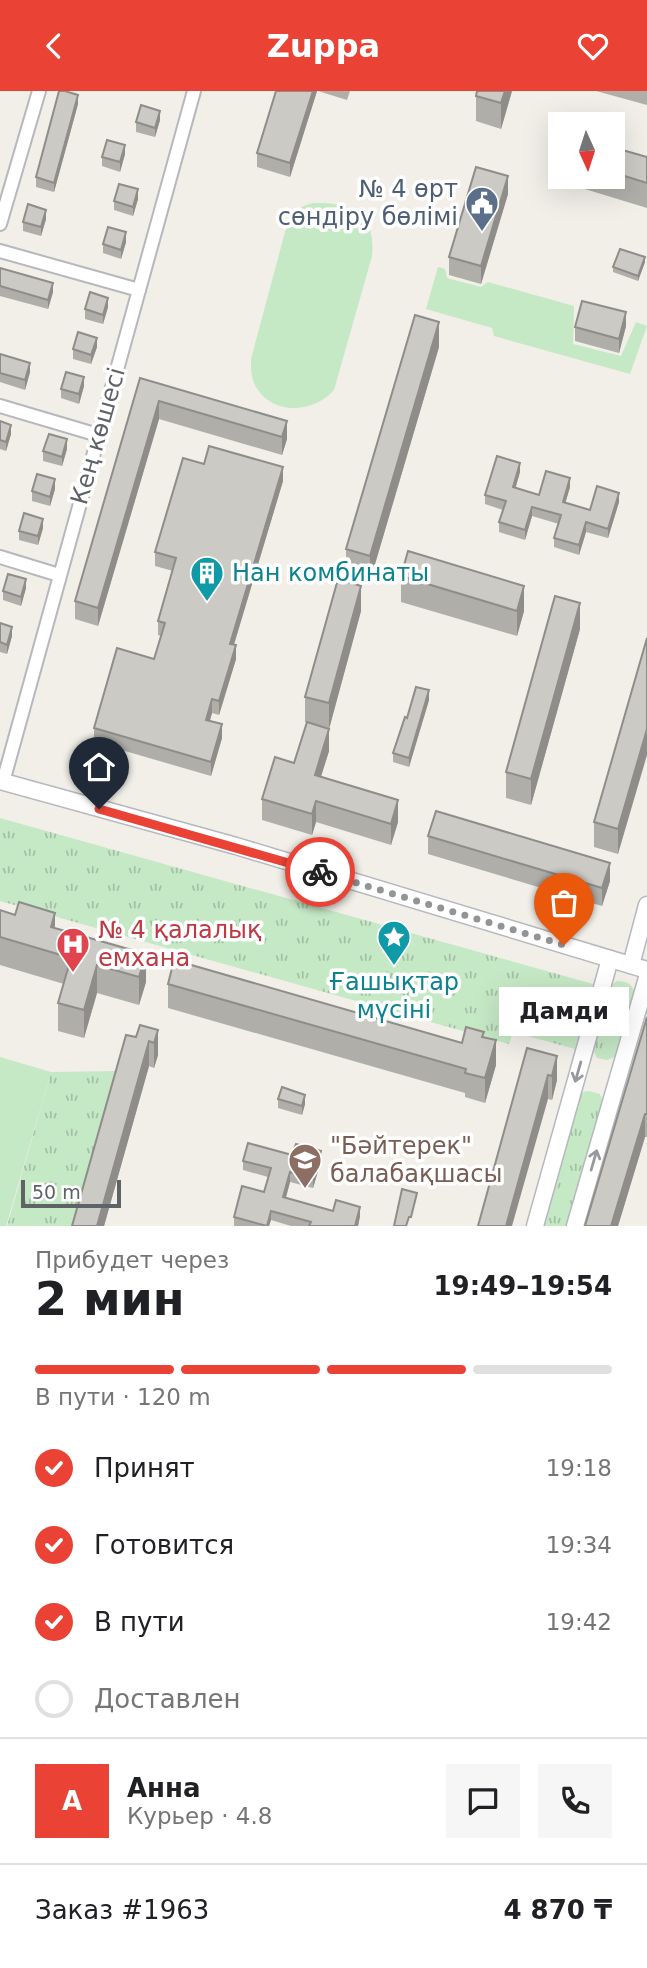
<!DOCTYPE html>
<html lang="ru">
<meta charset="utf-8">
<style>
:root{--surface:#fff;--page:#f6f6f6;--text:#202124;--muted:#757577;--line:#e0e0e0;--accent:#ea4335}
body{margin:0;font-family:"DejaVu Sans",sans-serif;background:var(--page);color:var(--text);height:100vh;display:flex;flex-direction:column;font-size:26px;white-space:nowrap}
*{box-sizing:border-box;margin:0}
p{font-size:23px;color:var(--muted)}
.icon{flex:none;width:38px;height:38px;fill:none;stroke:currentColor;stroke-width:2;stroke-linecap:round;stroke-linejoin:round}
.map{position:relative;height:1135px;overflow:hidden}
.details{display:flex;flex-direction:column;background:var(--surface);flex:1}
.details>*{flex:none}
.needle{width:46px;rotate:177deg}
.controls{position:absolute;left:548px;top:21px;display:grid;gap:14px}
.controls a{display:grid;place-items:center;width:77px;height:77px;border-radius:0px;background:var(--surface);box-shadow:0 7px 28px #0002;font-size:35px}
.scale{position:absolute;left:21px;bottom:18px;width:100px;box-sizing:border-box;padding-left:7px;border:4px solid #5f6368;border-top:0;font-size:19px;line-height:24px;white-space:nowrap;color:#5f6368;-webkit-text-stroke:5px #fff;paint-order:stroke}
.pin{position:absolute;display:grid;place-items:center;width:60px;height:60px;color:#fff;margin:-72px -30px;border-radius:50% 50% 50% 0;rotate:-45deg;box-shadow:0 0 7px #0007}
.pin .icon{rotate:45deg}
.courier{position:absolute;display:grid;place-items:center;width:70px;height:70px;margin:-35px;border:5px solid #ea4335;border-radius:50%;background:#fff;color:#222;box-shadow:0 2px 9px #0007}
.bubble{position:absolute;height:49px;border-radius:0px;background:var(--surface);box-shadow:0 7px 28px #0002;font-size:23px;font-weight:700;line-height:49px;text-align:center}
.summary em{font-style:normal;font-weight:700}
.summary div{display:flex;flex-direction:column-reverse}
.summary{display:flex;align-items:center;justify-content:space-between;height:119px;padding:0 35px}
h1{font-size:46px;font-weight:700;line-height:52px}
.bar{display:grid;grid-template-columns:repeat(4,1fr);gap:10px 7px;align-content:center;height:84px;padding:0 35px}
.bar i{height:9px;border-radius:5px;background:var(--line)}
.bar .active{background:var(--accent)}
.bar p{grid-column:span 4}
.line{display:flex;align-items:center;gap:18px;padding:0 35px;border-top:2px solid var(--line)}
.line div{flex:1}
.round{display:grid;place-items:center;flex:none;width:74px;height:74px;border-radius:0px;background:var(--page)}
ol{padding:0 35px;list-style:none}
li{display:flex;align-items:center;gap:21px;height:77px}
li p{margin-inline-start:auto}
li .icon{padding:7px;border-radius:50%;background:var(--accent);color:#fff;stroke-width:4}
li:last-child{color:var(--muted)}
li i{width:38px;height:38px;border:4px solid var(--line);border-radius:50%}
header{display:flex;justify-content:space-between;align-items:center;height:91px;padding:0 35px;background:var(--accent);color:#fff;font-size:32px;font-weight:700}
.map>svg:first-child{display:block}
</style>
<header><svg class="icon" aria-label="back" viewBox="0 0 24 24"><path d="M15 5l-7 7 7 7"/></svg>Zuppa<svg class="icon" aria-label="heart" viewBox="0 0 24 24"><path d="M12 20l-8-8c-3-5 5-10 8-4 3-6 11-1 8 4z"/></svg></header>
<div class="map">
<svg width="647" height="1135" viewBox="0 0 647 1135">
<defs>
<pattern id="park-tufts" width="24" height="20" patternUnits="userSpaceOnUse" patternTransform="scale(1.75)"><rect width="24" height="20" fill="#c5e8c5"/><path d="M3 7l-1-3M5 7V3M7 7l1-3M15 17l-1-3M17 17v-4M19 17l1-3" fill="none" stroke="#a3c0a4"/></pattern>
</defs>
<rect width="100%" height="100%" fill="#f1efe8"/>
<g fill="#c5e8c5">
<path d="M313,112c40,-1 63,10 59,53l-38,134c-20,23 -61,26 -78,-3 -5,-8 -5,-19 -5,-28l34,-127c7,-17 9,-24 28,-29z"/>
<polygon points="438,176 445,178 447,187 481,196 488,191 574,215 573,253 621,265 636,231 647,235 630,283 494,245 492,237 426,218"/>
<polygon points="0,966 51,981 6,1135 0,1135"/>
</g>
<g fill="url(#park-tufts)">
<polygon points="0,727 593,893 575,958 513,941 509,953 0,810"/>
<path d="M617,890c11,0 15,3 18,13l-18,62 -10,4 -10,-2 -4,-9 17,-63z"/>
<polygon points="117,980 79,1135 7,1135 51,981"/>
<polygon points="589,1000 600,1003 604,1013 568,1135 542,1135 579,1006 583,1001"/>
</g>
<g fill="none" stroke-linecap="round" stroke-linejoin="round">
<defs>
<g id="minor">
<polyline points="0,133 39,0"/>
<polyline points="0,160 139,199"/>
<polyline points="0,315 98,344"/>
<polyline points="0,466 59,484"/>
<polyline points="3,691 194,0"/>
</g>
<g id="tertiary">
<polyline points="0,690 236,755 647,879"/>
<polyline points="631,874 647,814"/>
<polyline points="535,1135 610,868"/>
<polyline points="575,1135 647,887"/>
</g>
</defs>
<use href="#minor" stroke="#b5b8bc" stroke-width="16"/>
<use href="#tertiary" stroke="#b5b8bc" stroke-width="19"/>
<use href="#minor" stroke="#fff" stroke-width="12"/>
<use href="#tertiary" stroke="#fff" stroke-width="16"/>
</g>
<g fill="#afaea9">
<polygon points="276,0 317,0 290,86 257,76 257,62"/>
<polygon points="318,0 350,0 347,9"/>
<polygon points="512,0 501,38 476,30 476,5"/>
<polygon points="596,0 647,0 647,14"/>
<polygon points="78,13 54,101 36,96 36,86"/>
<polygon points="160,29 155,46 136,41 136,31"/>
<polygon points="560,40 560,86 612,86 612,56 647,66 647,117 552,88 552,62"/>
<polygon points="125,63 120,81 102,75 102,66"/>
<polygon points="508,103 481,193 449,184 449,166"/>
<polygon points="138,108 133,125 114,119 114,110"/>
<polygon points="46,128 41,145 23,140 23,131"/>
<polygon points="126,151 121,168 103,162 103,153"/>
<polygon points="645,171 638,190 613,181 613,176"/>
<polygon points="0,177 53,201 48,218 0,205"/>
<polygon points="108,216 103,233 85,228 85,218"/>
<polygon points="626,235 619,262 575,250 575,236"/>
<polygon points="97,256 91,273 73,268 73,258"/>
<polygon points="439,256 370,490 346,484 346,458"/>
<polygon points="0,263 30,281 25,299 0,291"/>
<polygon points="140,287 287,348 282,364 159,328 98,535 75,528 75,510"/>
<polygon points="84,295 79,313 61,307 61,298"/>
<polygon points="0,330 11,343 6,360 0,358"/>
<polygon points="67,358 62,375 43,370 43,360"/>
<polygon points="204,373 283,390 234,554 236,568 219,624 212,622 210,630 222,647 211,685 94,651 94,637 154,568 161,545 158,544 158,530 173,480 155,475 155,461"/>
<polygon points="520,381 515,397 539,404 570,396 565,412 590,419 619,411 608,447 586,441 579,464 554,456 554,447 559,433 532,425 525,449 499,441 499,431 503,419 485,413 485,404"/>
<polygon points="55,398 50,415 32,410 32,400"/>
<polygon points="43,437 38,454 19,449 19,440"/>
<polygon points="401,485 524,520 517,545 401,511"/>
<polygon points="26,497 21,515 3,509 3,500"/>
<polygon points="361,520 329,638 329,660 321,685 398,731 391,754 316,731 312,744 262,729 262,708 294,672 307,632 305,631 305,606"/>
<polygon points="0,532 12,545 7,563 0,561"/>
<polygon points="580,538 531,714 506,707 506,681"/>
<polygon points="647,547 618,763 594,756 594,731"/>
<polygon points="429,609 409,676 393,671 393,662 407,627"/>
<polygon points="428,745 610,790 602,815 428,763"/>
<polygon points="0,819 55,837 146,863 146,891 139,914 97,902 84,947 58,940 58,912 64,893 0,874"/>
<polygon points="168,893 462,952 484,946 496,974 485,1012 465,1006 465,1002 168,917"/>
<polygon points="647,926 647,1046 645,1046 618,1135"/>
<polygon points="158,939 158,964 154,977 149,975 104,1135 72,1135 136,946"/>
<polygon points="527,957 557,989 552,1009 548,1008"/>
<polygon points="278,1008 305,1013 302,1024 278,1017"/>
<polygon points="292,1064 321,1070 313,1097 290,1091 286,1107 333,1120 360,1125 358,1135 291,1135 271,1129 269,1135 234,1135 234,1126 264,1101 268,1086 243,1079 243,1070"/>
</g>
<g fill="#8f8d8a">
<polygon points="313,0 317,0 290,86 290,72"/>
<polygon points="505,0 512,0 501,38 501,12"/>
<polygon points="78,4 78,13 54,101 54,92"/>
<polygon points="160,20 160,29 155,46 155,37"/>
<polygon points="125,54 125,63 120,81 120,71"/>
<polygon points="508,85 508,103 481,193 481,175"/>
<polygon points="138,98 138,108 133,125 133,116"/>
<polygon points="46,119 46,128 41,145 41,136"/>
<polygon points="126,141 126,151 121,168 121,159"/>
<polygon points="645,166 645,171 638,190 638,185"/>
<polygon points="53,192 53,201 48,218 48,209"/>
<polygon points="108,207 108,216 103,233 103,224"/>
<polygon points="626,221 626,235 619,262 619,248"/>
<polygon points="439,231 439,256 370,490 370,465"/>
<polygon points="97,247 97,256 91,273 91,264"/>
<polygon points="30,272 30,281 25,299 25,289"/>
<polygon points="84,286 84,295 79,313 79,303"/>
<polygon points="159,310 159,328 98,535 98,517"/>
<polygon points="287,330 287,348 282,364 282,346"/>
<polygon points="11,334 11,343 6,360 6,351"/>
<polygon points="67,348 67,358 62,375 62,366"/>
<polygon points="520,372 520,381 513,406 513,396"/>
<polygon points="283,376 283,390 230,566 230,553"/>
<polygon points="570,387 570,396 563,420 563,411"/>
<polygon points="55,388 55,398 50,415 50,406"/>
<polygon points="619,402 619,411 608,447 608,438"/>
<polygon points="532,416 532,425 525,449 525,439"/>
<polygon points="43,428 43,437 38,454 38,445"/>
<polygon points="586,431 586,441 579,464 579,454"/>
<polygon points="26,488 26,497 21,515 21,506"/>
<polygon points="361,495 361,520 329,638 329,612"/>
<polygon points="524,495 524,520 517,545 517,520"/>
<polygon points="580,512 580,538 531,714 531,688"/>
<polygon points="12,536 12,545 7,563 7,554"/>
<polygon points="236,554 236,568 219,624 219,610"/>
<polygon points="429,599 429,609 409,676 409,667"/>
<polygon points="212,608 212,622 206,642 206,629"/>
<polygon points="222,633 222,647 211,685 211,671"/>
<polygon points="329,638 329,660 315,705 315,684"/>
<polygon points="647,638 647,664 618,763 618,738"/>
<polygon points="398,709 398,731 391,754 391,733"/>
<polygon points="316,710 316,731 312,744 312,723"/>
<polygon points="610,772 610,790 602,815 602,797"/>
<polygon points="55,822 55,850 51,836"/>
<polygon points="146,863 146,891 139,914 139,886"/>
<polygon points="97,874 97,902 84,947 84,919"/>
<polygon points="158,939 158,964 154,977 154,952"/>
<polygon points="496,949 496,974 485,1012 485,987"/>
<polygon points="149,950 149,975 104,1135 97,1135"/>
<polygon points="557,965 557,989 552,1009 552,985"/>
<polygon points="548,984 548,1008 512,1135 506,1135"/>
<polygon points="305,1004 305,1013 302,1024 302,1015"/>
<polygon points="645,1023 645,1046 618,1135 611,1135"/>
<polygon points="321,1060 321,1070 313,1097 313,1087"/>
<polygon points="290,1081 290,1091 283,1116 283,1106"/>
<polygon points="360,1116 360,1125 358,1135 355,1135"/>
<polygon points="271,1120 271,1129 269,1135 267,1135"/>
</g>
<g fill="#cccac5" stroke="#8f8d8a" stroke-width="2">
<polygon points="59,0 65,0 78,4 54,92 36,86"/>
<polygon points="276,0 313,0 290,72 257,62"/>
<polygon points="477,0 505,0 501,12 476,5"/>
<polygon points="141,14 160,20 155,37 136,31"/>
<polygon points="559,39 560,40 560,65 552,62"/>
<polygon points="107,49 125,54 120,71 102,66"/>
<polygon points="612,56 647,66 647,92 612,81"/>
<polygon points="476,76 508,85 481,175 449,166"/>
<polygon points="119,93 138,98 133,116 114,110"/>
<polygon points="28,113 46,119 41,136 23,131"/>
<polygon points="108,136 126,141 121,159 103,153"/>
<polygon points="620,158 645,166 638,185 613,176"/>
<polygon points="0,177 53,192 48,209 0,195"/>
<polygon points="90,201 108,207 103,224 85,218"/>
<polygon points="582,210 626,221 619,248 575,236"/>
<polygon points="415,224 439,231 370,465 346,458"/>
<polygon points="78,241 97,247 91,264 73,258"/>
<polygon points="0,263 30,272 25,289 0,282"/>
<polygon points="66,281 84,286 79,303 61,298"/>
<polygon points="140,287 287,330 282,346 159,310 98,517 75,510"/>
<polygon points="0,330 11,334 6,351 0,349"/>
<polygon points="49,343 67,348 62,366 43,360"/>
<polygon points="209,355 283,376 230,553 236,554 219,610 212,608 206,629 222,633 211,671 94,637 117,557 154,568 165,532 158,530 176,467 155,461 183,367 204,373"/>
<polygon points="497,365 520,372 513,396 539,404 546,380 570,387 563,411 590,419 597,395 619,402 608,438 586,431 579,454 554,447 561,424 532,416 525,439 499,431 506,410 485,404"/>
<polygon points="37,383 55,388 50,406 32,400"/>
<polygon points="24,422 43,428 38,445 19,440"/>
<polygon points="408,460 524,495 517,520 401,485"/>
<polygon points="8,483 26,488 21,506 3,500"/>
<polygon points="338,488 361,495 329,612 305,606"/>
<polygon points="555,505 580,512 531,688 506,681"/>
<polygon points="0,532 12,536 7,554 0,551"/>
<polygon points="647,547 647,638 618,738 594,731"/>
<polygon points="416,596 429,599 409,667 393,662 405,626 407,627"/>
<polygon points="307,631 329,638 315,684 398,709 391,733 316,710 312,723 262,708 275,666 294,672"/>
<polygon points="436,720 610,772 602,797 428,745"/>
<polygon points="19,811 55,822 51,836 146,863 139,886 97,874 84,919 58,912 71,867 0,846 0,819 15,824"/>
<polygon points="174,869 462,952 466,936 484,941 482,946 496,949 485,987 465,982 466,978 168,893"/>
<polygon points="647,926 647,1023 645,1023 611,1135 585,1135"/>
<polygon points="140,934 158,939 154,952 149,950 97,1135 72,1135 126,944 136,946"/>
<polygon points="527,957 557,965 552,985 548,984 506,1135 478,1135"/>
<polygon points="282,996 305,1004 302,1015 278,1008"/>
<polygon points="248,1052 292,1064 296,1053 321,1060 313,1087 290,1081 283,1106 333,1120 336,1109 360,1116 355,1135 309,1135 311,1131 271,1120 267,1135 234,1126 242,1095 264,1101 271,1077 243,1070"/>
<polygon points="402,1098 417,1102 411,1126 409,1126 406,1135 394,1135"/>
</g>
<defs><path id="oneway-shaft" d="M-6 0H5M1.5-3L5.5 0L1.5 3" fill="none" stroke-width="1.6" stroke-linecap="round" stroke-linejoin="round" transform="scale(1.75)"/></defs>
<g stroke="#979a9d">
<use href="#oneway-shaft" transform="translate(578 981) rotate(106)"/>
<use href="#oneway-shaft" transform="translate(594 1069) rotate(-74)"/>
</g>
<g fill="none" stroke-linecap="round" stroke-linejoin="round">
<polyline stroke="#929495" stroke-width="7" stroke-dasharray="0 12.6" points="320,781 564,854"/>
<polyline stroke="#ea4335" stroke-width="9" points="99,718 320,781"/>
</g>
<defs>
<symbol id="civic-pin" viewBox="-11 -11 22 30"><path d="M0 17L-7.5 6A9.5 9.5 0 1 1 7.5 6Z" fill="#5c6f8a" stroke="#fff"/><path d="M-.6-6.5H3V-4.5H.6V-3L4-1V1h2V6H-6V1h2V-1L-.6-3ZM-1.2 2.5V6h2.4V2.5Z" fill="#fff"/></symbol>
<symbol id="building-pin" viewBox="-11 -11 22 30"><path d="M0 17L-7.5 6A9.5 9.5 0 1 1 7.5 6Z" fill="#0f9aa8" stroke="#fff"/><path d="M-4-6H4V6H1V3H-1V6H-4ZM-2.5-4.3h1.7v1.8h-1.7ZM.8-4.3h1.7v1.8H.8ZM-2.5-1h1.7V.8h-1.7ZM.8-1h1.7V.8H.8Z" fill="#fff"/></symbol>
<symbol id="sight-pin" viewBox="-11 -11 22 30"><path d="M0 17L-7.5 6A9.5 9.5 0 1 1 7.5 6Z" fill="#0f9aa8" stroke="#fff"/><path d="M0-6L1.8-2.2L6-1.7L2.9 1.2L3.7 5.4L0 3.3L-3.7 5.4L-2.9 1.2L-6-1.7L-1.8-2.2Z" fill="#fff"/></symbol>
<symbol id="hospital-pin" viewBox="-11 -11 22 30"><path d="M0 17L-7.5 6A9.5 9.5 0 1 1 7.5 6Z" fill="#e0444e" stroke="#fff"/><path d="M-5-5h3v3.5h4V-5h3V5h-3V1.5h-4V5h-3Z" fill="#fff"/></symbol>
<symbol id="school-pin" viewBox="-11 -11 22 30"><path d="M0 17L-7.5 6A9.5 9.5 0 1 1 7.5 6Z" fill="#8d6e63" stroke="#fff"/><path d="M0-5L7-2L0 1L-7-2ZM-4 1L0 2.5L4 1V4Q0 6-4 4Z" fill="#fff"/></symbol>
</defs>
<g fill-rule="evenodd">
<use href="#civic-pin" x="463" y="93" width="38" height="52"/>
<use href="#building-pin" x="188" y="463" width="38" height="52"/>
<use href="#sight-pin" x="375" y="827" width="38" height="52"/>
<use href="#hospital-pin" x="54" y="834" width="38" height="52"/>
<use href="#school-pin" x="286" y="1050" width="38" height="52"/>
</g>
<g text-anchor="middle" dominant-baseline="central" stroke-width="7" stroke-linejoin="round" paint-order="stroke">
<g font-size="24" fill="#4e5e75" stroke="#fff" text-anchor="end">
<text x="458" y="98">№ 4 өрт<tspan x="458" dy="28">сөндіру бөлімі</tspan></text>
</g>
<g font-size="24" fill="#5f6368" stroke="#fff">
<text transform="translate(98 345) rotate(-74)">Кең көшесі</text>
</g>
<g font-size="24" fill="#0d838f" stroke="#fff" text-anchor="start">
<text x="232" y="482">Нан комбинаты</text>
<text x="394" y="891" text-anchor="middle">Ғашықтар<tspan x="394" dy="28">мүсіні</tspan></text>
</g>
<g font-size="24" fill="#be3a42" stroke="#fff" text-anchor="start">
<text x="98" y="839">№ 4 қалалық<tspan x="98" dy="28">емхана</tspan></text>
</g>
<g font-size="24" fill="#785e54" stroke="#fff" text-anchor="start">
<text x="330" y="1055">"Бәйтерек"<tspan x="330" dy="28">балабақшасы</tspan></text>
</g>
</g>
</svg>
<div class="controls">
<a><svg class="needle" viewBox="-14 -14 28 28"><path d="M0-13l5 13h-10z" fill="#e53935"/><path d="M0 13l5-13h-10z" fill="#757577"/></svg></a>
</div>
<div class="scale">50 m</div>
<div class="pin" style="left:564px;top:854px;background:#ea580c"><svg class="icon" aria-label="bag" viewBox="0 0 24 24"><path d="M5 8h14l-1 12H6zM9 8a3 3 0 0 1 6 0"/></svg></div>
<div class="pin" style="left:99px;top:718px;background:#1f2937"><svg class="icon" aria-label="home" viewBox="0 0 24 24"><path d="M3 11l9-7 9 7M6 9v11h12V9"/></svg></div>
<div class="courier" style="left:320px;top:781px"><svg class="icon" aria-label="bike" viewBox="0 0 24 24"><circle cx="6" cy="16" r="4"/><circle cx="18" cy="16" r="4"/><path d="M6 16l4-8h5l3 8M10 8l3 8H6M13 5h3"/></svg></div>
<div class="bubble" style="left:499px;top:896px;width:130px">Дамди</div>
</div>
<section class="details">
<div class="summary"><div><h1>2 мин</h1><p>Прибудет через</p></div><em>19:49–19:54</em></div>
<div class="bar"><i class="active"></i><i class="active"></i><i class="active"></i><i></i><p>В пути · 120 m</p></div>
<ol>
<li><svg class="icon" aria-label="check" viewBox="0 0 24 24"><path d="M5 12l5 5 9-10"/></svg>Принят<p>19:18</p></li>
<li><svg class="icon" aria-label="check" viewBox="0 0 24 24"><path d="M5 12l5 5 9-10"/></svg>Готовится<p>19:34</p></li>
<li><svg class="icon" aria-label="check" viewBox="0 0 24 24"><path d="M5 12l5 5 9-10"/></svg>В пути<p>19:42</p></li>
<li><i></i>Доставлен</li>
</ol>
<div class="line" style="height:126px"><b class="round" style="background:var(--accent);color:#fff">А</b><div><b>Анна</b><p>Курьер · 4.8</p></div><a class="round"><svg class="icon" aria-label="chat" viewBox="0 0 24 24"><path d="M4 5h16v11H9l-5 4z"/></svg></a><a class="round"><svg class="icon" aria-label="phone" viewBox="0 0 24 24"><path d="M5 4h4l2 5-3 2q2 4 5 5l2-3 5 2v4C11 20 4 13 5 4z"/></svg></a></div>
<div class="line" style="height:91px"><div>Заказ #1963</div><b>4 870 ₸</b></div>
</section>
